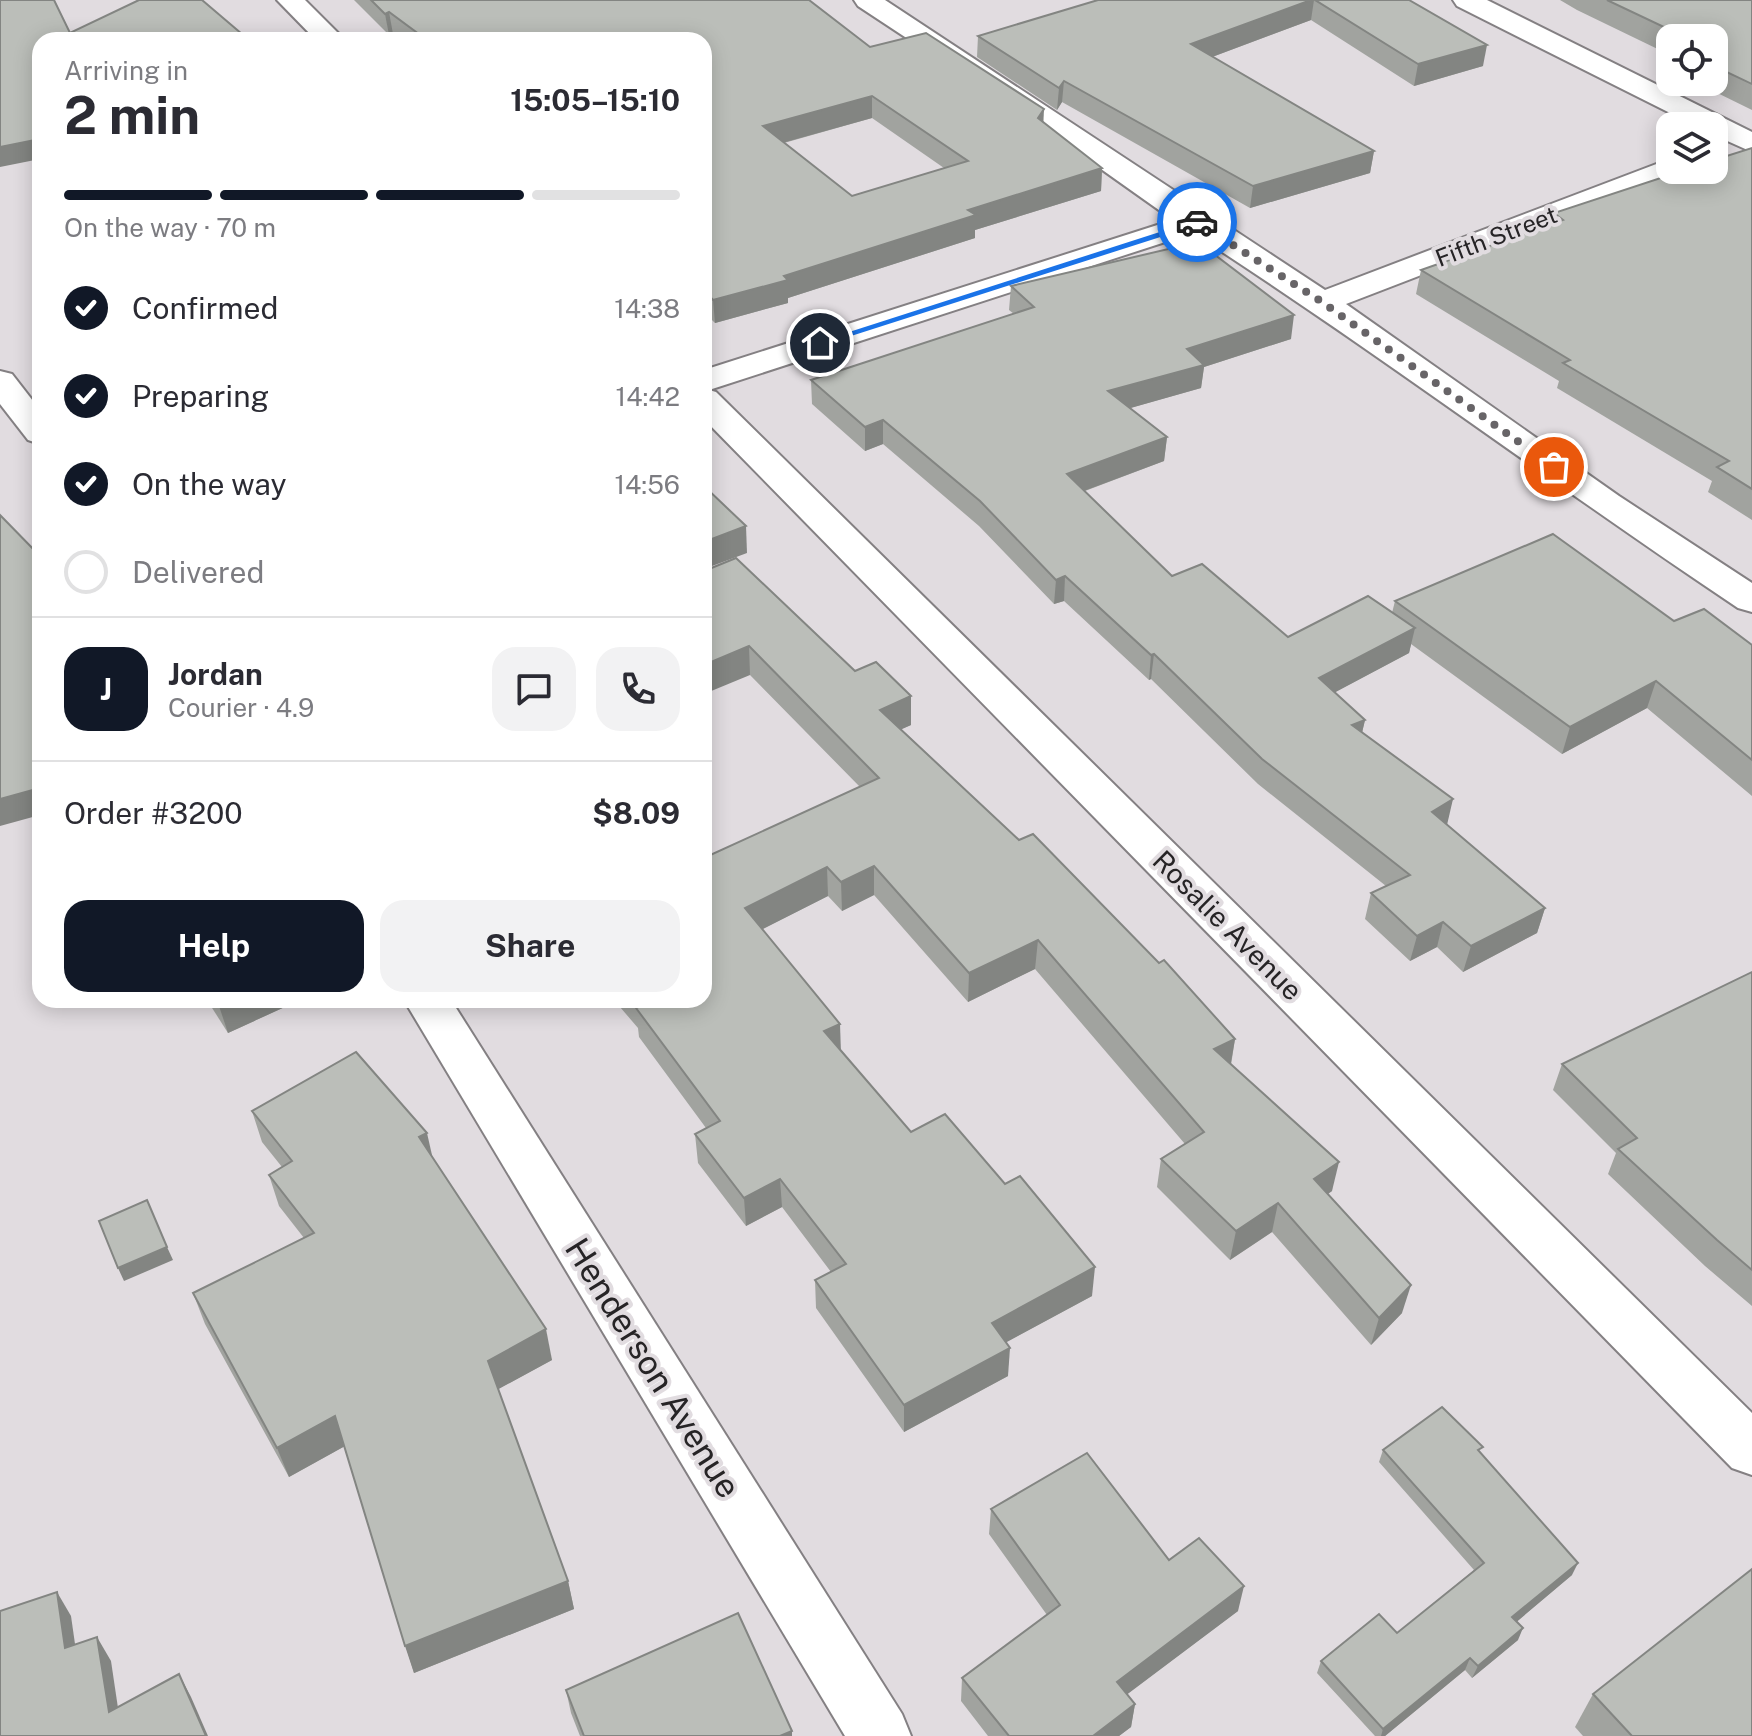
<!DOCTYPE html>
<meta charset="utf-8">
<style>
:root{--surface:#fff;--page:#f2f2f3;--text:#2b2b33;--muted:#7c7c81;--line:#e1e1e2;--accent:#111827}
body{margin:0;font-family:"Public Sans",sans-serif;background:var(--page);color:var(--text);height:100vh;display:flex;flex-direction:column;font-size:30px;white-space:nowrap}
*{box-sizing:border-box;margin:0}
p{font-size:26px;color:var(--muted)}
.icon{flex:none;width:44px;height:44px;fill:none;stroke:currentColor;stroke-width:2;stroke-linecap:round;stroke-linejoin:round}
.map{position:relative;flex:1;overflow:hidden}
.side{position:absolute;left:32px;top:32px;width:680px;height:976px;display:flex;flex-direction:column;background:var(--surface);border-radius:24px;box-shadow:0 4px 20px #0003}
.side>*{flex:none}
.buttons{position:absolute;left:1656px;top:24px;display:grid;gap:16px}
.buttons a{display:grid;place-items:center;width:72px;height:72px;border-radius:16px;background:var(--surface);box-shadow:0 4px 20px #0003;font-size:40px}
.pin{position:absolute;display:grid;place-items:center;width:68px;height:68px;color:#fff;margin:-34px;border:4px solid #fff;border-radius:50%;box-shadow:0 2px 8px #0007}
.courier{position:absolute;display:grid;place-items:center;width:80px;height:80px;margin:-40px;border:6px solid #1a73e8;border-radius:50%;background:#fff;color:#222;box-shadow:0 2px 10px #0007}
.head em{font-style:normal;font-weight:700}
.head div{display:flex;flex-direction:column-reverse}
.head{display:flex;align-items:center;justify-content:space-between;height:136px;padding:0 32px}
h1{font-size:52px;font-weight:700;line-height:60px}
.bar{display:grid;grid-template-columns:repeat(4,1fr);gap:12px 8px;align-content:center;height:96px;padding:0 32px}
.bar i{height:10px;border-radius:6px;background:var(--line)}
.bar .current{background:var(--accent)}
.bar p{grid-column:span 4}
.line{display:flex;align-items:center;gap:20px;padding:0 32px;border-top:2px solid var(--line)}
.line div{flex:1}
.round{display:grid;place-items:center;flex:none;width:84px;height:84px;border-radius:24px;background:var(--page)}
ol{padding:0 32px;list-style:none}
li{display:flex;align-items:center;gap:24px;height:88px}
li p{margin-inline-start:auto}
li .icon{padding:8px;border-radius:50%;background:var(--accent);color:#fff;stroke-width:4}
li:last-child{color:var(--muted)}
li i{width:44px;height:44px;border:4px solid var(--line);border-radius:50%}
.cta{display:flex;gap:16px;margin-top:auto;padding:16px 32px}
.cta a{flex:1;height:92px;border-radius:24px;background:var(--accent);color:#fff;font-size:32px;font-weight:700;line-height:92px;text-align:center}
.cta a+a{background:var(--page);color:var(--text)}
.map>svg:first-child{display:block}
</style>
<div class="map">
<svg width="1752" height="1736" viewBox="0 0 1752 1736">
<rect width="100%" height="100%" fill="#e1dce0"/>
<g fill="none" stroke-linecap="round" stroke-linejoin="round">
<defs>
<g id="street">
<polygon points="277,0 305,0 345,40 316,40"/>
<path d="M854,0h31l440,290 334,-127 11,-3v10h14l-3,5 -335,129 273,192 133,87v29l-14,-4c-183,-122 -359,-255 -545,-375l-484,157 7,2 1036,1021v62l-20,-7 -1028,-1049v-49l469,-150 -127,-90 -188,-124z"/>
<polygon points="1453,0 1487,0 1752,132 1752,152 1714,135 1714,126 1696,126 1457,6"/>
<polygon points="0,371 12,374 40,410 40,444 28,440 0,404"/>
<polygon points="404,1000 451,1000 902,1714 911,1736 845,1736"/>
</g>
</defs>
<use href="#street" stroke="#848083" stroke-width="4"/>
<use href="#street" fill="#fff" fill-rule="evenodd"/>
</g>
<g fill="#a1a39f" fill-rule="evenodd">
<path d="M354,0h455l61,47 173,76 59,45 -1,23 -126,39v8l-187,60v5l-73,20 -11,-11v-272h-302l-9,-6 -4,1zM872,118l72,50 -92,28 -68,-53z"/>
<polygon points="1098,0 1409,0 1483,66 1414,86 1311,20 1212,57 1374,151 1370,173 1250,208 1062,102 1057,110 977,57 978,36"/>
<polygon points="1560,0 1752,0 1752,110 1695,82 1714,82 1714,38 1670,38 1670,55 1577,10"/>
<polygon points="1752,148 1752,520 1708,492 1712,481 1557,388 1559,381 1416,294 1421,270 1551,224 1554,213"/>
<polygon points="1011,286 1291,339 1204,367 1201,388 1130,408 1167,437 1164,461 1085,491 1172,576 1288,637 1392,613 1395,601 1674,621 1752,645 1752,796 1647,708 1562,754 1411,644 1409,653 1335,692 1365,720 1362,733 1447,824 1545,908 1537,933 1463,972 1437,947 1410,961 1365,919 1371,893 1386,886 1258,784 1151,679 1149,680 1064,601 1054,604 979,526 883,444 865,451 812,404 811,380 1014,314 1009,310"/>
<polygon points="704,571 911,725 901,729 1019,840 1235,1039 1231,1065 1332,1191 1328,1194 1402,1313 1371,1345 1272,1232 1230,1260 1157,1187 1161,1159 1185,1144 1035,969 968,1002 874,895 842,911 828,896 762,929 841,1050 911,1132 1092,1296 1006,1342 1008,1376 904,1432 816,1308 815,1280 831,1272 782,1207 746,1226 698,1163 695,1134 706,1128 639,1037 638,1028 614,1000 704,1000 706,857 860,787 750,675"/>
<polygon points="1752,972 1752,1306 1705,1266 1608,1174 1616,1153 1553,1090 1562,1064"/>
<polygon points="207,1000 300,1000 228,1033"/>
<polygon points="252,1111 432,1157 552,1360 498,1389 568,1581 574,1609 414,1673 345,1446 289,1477 205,1324 193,1293 304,1238 279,1206 269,1175 282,1167 262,1142"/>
<polygon points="1383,1450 1481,1453 1572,1575 1516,1622 1518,1640 1472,1678 1465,1670 1385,1736 1375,1736 1317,1673 1321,1661 1397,1633 1474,1570 1379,1462"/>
<polygon points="991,1509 1169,1560 1238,1611 1127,1694 1135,1704 1131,1727 1119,1736 988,1736 961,1701 962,1678 1047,1615 989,1534"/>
<polygon points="566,1690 792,1736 580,1736 571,1713"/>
<polygon points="1593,1694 1752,1736 1583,1736 1575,1727"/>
</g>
<g fill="#838582">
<polygon points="1311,0 1314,0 1311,20 1188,66 1191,44"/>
<polygon points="389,12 393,34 389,35 385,14"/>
<polygon points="1487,45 1483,66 1414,86 1418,64"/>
<polygon points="1064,81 1062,102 1057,110 1059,88"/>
<polygon points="872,96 872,118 764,148 763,126"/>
<polygon points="1044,109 1043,131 1038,118"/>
<polygon points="40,139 40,159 0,167 0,147"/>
<polygon points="1374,151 1370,173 1250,208 1253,186"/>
<polygon points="1102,168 1101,191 975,230 975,238 788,298 788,303 715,323 713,300 784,276 968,210"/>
<polygon points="1294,315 1291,339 1204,367 1201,388 1106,415 1108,391 1187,349"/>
<polygon points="883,420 883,444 865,451 865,427"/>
<polygon points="1167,437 1164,461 1065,498 1067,474"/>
<polygon points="746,526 747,553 704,569 704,542"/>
<polygon points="1065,576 1064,601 1054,604 1056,580"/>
<polygon points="1415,628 1409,653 1315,703 1319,678"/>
<polygon points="749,646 750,675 704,694 704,665"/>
<polygon points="1154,654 1151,679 1149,680 1151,655"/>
<polygon points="1656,681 1647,708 1562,754 1570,727"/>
<polygon points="911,696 911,725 880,739 880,710"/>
<polygon points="1365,720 1359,745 1352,725"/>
<polygon points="40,788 40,815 0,826 0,799"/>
<polygon points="1453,799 1447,825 1432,812"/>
<polygon points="874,866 874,895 842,911 841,882"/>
<polygon points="827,867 828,896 747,937 745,908"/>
<polygon points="1545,908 1537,933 1463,972 1471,946"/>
<polygon points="1443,922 1437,947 1410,961 1417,936"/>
<polygon points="1038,940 1035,969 968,1002 969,973"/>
<polygon points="233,1000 300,1000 228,1033 219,1006"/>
<polygon points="840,1024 841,1053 824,1031"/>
<polygon points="1235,1039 1230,1068 1214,1049"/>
<polygon points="427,1133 434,1164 419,1137"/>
<polygon points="1339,1162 1332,1191 1308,1207 1314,1179"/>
<polygon points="780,1179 782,1207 746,1226 744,1198"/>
<polygon points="1278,1203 1272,1232 1230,1260 1236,1231"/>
<polygon points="167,1247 173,1260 124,1281 118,1268"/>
<polygon points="1095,1267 1092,1296 990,1351 992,1323"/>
<polygon points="1411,1285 1402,1313 1371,1345 1379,1318"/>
<polygon points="546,1329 552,1360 495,1391 488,1361"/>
<polygon points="1010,1348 1008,1376 904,1432 904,1405"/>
<polygon points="335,1416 345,1446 289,1477 277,1448"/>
<polygon points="1578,1563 1572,1575 1507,1630 1512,1617"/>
<polygon points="568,1581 574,1609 414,1673 405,1646"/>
<polygon points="1244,1586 1238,1611 1113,1705 1117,1682"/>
<polygon points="57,1592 71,1616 79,1672 65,1648"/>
<polygon points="1523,1628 1518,1640 1472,1678 1478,1666"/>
<polygon points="97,1637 111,1661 122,1735 109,1712"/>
<polygon points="1470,1658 1465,1670 1385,1736 1381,1736 1383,1729"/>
<polygon points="179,1674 191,1697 208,1736 206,1736"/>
<polygon points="1135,1704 1131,1727 1119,1736 1093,1736"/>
<polygon points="792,1731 792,1736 780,1736"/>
</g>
<g fill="#bbbeb9" stroke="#838582" stroke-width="2" fill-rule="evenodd">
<polygon points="0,0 54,0 70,33 139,0 202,0 249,40 40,40 40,139 0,147"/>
<path d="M371,0h438l61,47 56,-14 118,76 -6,9 64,50 -134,42 8,5 -192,61 4,4 -75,20 -9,-10v-250h-277l-38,-28 -4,2zM872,96l96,65 -116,35 -89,-70z"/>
<polygon points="1098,0 1311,0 1191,44 1374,151 1253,186 1064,81 1059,88 978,36"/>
<polygon points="1315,0 1409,0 1487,45 1418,64"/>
<polygon points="1607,0 1752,0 1752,84 1714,66 1714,38 1687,38"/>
<polygon points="1752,148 1752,489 1717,467 1729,461 1563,363 1570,360 1421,270 1563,220 1554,213 1685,170 1714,170 1714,160"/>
<polygon points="1198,242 1294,315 1187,349 1204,365 1108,391 1167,437 1067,474 1172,576 1202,564 1288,637 1368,596 1415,628 1319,678 1365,720 1352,725 1453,799 1432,812 1545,908 1471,946 1443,922 1417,936 1371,893 1410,875 1262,759 1154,654 1151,655 1065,576 1056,580 980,501 883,420 865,427 811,380 1034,307 1011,286"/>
<polygon points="704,486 746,526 704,542"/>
<polygon points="0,515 40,556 40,788 0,799"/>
<polygon points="1553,534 1674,621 1704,609 1752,645 1752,760 1656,681 1570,727 1395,601"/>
<polygon points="736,558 855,671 876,662 911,696 880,710 1019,840 1033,834 1159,963 1164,960 1235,1039 1214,1049 1339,1162 1314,1179 1411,1285 1379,1318 1278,1203 1236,1231 1161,1159 1204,1132 1038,940 969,973 874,866 841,882 827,867 745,908 840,1024 824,1031 911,1132 945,1114 1005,1184 1020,1176 1095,1267 992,1323 1010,1348 904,1405 815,1280 846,1264 780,1179 744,1198 695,1134 720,1121 636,1008 641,1006 636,1000 704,1000 704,855 706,857 879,778 749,646 704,665 704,571"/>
<polygon points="1752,972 1752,1270 1717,1240 1618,1149 1637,1138 1562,1064"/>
<polygon points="216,1000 233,1000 219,1006"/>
<polygon points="356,1052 427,1133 419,1137 546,1329 488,1361 568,1581 405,1646 335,1416 277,1448 193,1293 314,1233 269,1175 292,1161 252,1111"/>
<polygon points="147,1200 167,1247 118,1268 99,1221"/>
<polygon points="1442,1407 1483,1447 1478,1450 1578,1563 1512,1617 1523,1628 1478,1666 1470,1658 1383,1729 1321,1661 1379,1614 1397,1633 1484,1563 1383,1450"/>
<polygon points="1087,1453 1169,1560 1199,1538 1244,1586 1117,1682 1135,1704 1093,1736 1009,1736 962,1678 1060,1605 991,1509"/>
<polygon points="1752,1569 1752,1736 1632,1736 1593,1694"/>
<polygon points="57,1592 65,1648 97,1637 109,1712 179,1674 206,1736 0,1736 0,1611"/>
<polygon points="738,1613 792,1731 780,1736 584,1736 566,1690"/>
</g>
<polygon fill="#1a73e8" points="1197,220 1201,224 823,345 815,343"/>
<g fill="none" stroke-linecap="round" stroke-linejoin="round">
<polyline stroke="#676467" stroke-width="8" stroke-dasharray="0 14.4" points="1197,222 1322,302 1554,467"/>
</g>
<g text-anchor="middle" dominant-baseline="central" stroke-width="8" stroke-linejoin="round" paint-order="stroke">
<g font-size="24" fill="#262426" stroke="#e1dce0">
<text transform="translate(1496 236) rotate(-21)">Fifth Street</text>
</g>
<g font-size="28" fill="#262426" stroke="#e1dce0">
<text transform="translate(1228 925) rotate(45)">Rosalie Avenue</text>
</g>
<g font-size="34" fill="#262426" stroke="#e1dce0">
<text transform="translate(653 1368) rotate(58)">Henderson Avenue</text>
</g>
</g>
</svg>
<div class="buttons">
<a><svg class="icon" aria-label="locate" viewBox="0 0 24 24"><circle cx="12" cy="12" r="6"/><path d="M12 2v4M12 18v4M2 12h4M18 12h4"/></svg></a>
<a><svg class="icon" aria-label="layers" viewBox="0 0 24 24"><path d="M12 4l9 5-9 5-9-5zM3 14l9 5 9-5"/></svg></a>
</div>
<div class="pin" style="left:1554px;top:467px;background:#ea580c"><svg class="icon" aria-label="bag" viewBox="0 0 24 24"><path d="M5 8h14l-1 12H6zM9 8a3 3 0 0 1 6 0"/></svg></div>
<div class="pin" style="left:820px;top:343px;background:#1f2937"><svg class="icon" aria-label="home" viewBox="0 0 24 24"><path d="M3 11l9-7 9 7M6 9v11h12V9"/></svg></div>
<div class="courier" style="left:1197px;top:222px"><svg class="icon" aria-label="car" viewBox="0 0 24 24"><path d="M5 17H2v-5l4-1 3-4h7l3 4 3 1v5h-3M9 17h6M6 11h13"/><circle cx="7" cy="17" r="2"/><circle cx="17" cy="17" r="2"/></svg></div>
<section class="side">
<div class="head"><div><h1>2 min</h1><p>Arriving in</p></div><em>15:05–15:10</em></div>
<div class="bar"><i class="current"></i><i class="current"></i><i class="current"></i><i></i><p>On the way · 70 m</p></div>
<ol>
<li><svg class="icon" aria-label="check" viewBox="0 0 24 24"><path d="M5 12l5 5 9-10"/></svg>Confirmed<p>14:38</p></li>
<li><svg class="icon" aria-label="check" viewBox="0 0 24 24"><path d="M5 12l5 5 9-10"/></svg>Preparing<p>14:42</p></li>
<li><svg class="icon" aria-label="check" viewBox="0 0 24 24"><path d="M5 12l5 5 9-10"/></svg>On the way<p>14:56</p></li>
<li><i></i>Delivered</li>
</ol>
<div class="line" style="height:144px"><b class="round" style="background:var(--accent);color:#fff">J</b><div><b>Jordan</b><p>Courier · 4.9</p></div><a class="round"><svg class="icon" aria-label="chat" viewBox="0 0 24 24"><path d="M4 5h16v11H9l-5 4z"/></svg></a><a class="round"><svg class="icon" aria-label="phone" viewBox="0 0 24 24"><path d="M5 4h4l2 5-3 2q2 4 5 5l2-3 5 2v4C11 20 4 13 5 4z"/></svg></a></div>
<div class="line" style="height:104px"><div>Order #3200</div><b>$8.09</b></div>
<div class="cta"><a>Help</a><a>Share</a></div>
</section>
</div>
